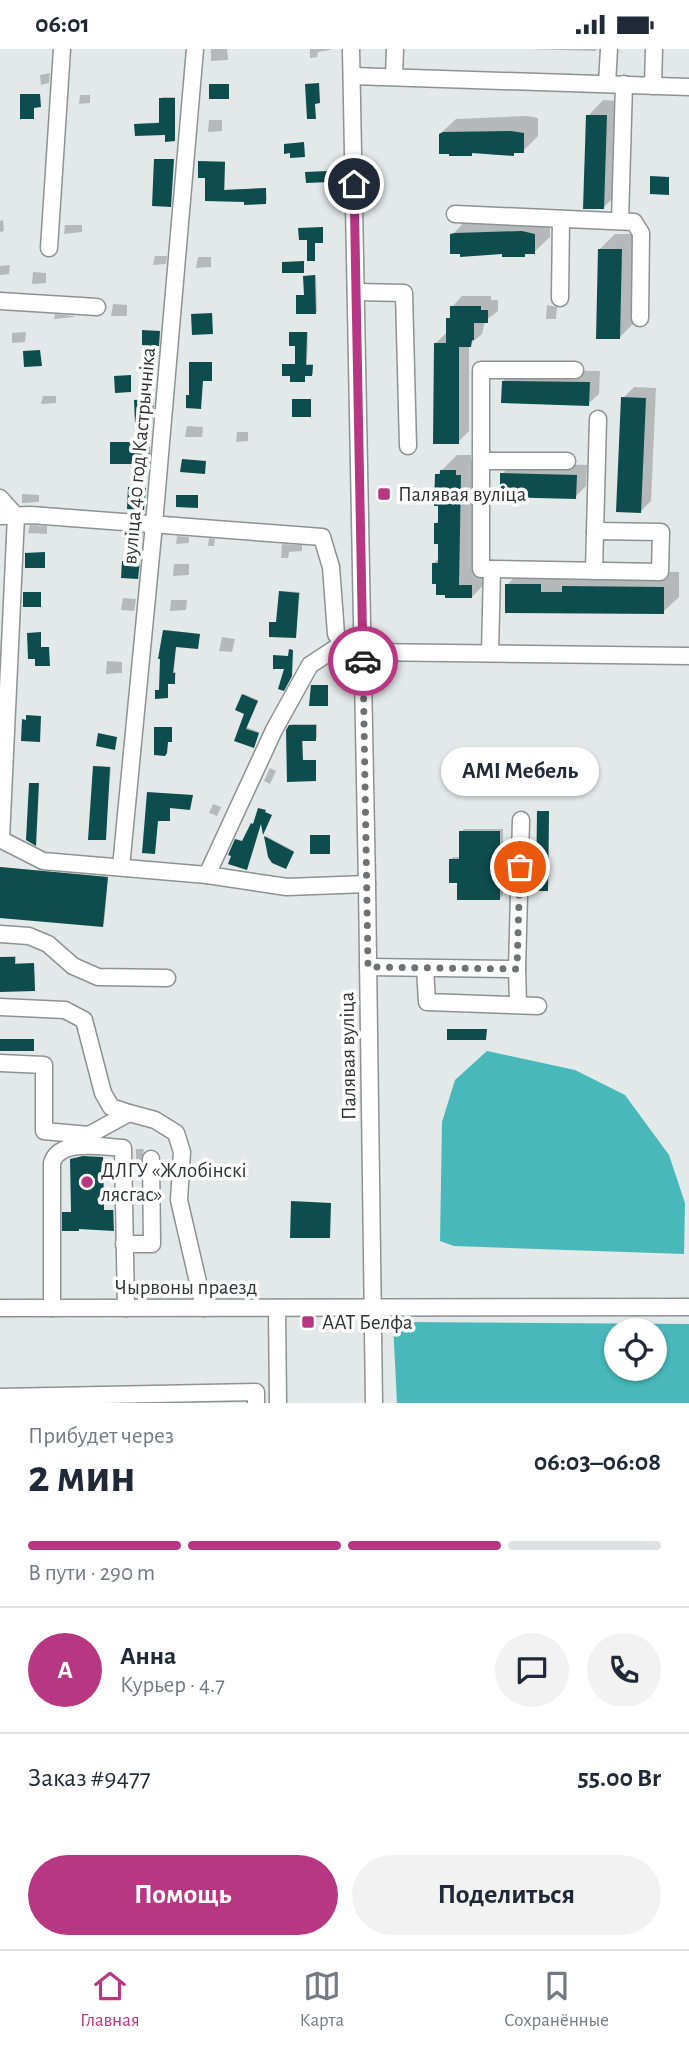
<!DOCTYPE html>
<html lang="ru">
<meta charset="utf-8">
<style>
:root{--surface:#fff;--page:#f2f2f3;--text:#1f2937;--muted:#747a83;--line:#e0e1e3;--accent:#b73783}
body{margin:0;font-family:"Alegreya Sans",sans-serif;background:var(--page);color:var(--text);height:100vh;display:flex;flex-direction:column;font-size:26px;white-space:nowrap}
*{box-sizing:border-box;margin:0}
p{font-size:23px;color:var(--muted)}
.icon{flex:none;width:38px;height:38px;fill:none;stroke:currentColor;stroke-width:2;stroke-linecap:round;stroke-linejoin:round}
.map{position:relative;height:1354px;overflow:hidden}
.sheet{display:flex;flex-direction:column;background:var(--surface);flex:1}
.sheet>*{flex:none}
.fabs{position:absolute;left:604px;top:1269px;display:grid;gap:14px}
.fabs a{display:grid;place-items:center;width:63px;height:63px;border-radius:50%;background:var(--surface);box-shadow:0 2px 5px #0004;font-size:35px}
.pin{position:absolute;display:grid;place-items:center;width:60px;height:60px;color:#fff;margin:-30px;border:4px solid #fff;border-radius:50%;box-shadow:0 2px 7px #0007}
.courier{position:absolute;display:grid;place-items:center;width:70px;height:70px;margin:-35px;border:5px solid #b73783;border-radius:50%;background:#fff;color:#222;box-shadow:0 2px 9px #0007}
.bubble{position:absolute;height:49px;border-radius:24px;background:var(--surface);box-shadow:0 2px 5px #0004;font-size:23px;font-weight:600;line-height:49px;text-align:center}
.summary em{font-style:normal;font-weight:600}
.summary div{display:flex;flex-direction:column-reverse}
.summary{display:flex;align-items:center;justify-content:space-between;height:119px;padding:0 28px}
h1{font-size:46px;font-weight:600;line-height:52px}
.bar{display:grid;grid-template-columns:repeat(4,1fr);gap:10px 7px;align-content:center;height:84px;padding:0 28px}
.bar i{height:9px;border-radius:5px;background:var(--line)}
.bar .active{background:var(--accent)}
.bar p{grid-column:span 4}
.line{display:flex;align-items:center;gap:18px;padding:0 28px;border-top:2px solid var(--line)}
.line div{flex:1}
.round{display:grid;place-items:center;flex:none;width:74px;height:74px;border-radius:37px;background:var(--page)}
.cta{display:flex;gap:14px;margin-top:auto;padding:14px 28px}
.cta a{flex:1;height:80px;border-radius:42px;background:var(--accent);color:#fff;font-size:28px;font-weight:600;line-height:80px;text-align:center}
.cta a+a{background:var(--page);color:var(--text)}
.status{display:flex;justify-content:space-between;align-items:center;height:49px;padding:0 35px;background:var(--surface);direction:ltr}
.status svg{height:19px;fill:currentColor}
.tab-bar{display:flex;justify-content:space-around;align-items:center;height:98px;border-top:2px solid var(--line);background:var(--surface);font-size:19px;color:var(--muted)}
.tab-bar a{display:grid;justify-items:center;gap:4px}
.tab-bar .active{color:var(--accent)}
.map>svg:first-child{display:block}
</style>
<div class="status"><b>06:01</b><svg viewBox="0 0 49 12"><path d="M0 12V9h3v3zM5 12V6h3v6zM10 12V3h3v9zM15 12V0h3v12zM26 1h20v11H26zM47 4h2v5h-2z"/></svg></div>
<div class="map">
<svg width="689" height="1354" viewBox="0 0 689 1354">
<rect width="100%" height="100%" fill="#e3e8e8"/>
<g fill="#48b8bb" fill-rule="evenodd">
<polygon points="487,1002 575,1021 625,1046 669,1106 685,1154 684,1205 454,1197 440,1192 442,1073 455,1031"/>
<path d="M404,1273l285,2v79h-292l-4,-80zM654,1281v39h-38v-39z"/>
</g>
<g fill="#0003">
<polygon points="211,0 227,0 228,11 211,12"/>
<polygon points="310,0 330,0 330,1 318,3 317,8 310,9"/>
<polygon points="529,0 597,0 595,2"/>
<polygon points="50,24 49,34 41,36 40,26"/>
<polygon points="80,46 90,46 90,54 79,55"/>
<polygon points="162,48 175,48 174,91 167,84 136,75 161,73"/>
<polygon points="603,51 621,52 619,143 603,159 588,67"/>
<polygon points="527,67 538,69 538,87 523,102 516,102 513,106 492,106 492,103 450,106 440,85 456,70"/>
<polygon points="209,71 222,71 222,82 208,83"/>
<polygon points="201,112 225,112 225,141 266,139 267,152 207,151 207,127"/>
<polygon points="467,170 550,170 550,188 534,203 528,203 524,206 504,203 462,203 452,186"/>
<polygon points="3,171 4,182 0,183 0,172"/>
<polygon points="65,176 82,176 82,183 64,185"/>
<polygon points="615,185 637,185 635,273 620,288 600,200"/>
<polygon points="155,207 167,207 166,215 153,216"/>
<polygon points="198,208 211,208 211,218 196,219"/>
<polygon points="10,216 9,225 0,226 0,217"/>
<polygon points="33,223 46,224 46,234 32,235"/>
<polygon points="316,226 317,262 316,263 299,246 306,246 305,228"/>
<polygon points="462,247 491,247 491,251 498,251 498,262 485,272 482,285 469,296 469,382 458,393 435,295 446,284 452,258"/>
<polygon points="113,255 127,256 127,267 111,267"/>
<polygon points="547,256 557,258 556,270 546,270"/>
<polygon points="55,265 74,267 74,268 54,270"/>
<polygon points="26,283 25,293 12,294 12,284"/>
<polygon points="292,283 308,283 307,315 313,315 313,325 305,326 304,331 292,325 283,315 297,315 297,295"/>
<polygon points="145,315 156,315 156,323 144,324"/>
<polygon points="514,321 600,322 599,345 588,355 503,332"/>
<polygon points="634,338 656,339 651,452 640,463 623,349"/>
<polygon points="43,347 56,347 56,354 41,355"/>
<polygon points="187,377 203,378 202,388 185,388"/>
<polygon points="237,383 248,383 248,392 236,393"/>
<polygon points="457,406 471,406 471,412 476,412 487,521 487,532 472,548 434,514 440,508 435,475 439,471 437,426"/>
<polygon points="513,414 587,416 586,437 575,448 502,425"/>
<polygon points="22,445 39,446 39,453 22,454"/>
<polygon points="30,476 47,477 47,485 28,484"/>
<polygon points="125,483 143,484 142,490 124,490"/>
<polygon points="177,487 189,488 189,494 176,495"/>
<polygon points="209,489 215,490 214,497 208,497"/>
<polygon points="282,495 302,496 302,502 289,503 288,509 281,509"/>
<polygon points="174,515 189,515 189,526 173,527"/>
<polygon points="522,520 679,523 679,548 663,563 506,562 507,536"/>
<polygon points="281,542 300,543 296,587 270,574 277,573"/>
<polygon points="123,549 136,550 134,562 121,561"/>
<polygon points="171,551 187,551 186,561 170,562"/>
<polygon points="166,581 200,585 197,598 176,596 174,623 176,623 175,632 168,633 167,648 157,642 161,641"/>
<polygon points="222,588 235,590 232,603 219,602"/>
<polygon points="107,612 122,613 122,624 106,625"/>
<polygon points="244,645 258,651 246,678 259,683 254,696 236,691 246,664"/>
<polygon points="292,675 317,675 317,689 303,690 303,711 316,711 316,730 289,731"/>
<polygon points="95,717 111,718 105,789 94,718"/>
<polygon points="270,719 276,722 270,735 264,732"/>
<polygon points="213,755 221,758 217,767 209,764"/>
<polygon points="540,762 549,762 548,840 538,763"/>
<polygon points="464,780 503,780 503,846 500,849 459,832 450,811 453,808 461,808 461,783"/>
<polygon points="266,787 294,802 287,817 270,808"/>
<polygon points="0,818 108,828 104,875 0,868"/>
<polygon points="16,907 16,914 34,914 35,939 0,941 0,908"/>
<polygon points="136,1100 144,1100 140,1117 136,1117"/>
<polygon points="103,1108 104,1161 114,1161 113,1180 65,1163 73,1163 73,1109"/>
</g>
<g fill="#0d4d4e">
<polygon points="319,34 320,54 315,55 316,70 307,70 305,35"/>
<rect x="209" y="35" width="20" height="15"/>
<polygon points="20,45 40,45 41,58 34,59 34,70 20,70"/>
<polygon points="159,49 175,49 175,92 165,93 165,86 135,87 134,75 159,74"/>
<polygon points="586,66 607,66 604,160 583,160"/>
<polygon points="511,82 524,84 524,104 514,104 514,107 472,104 472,107 449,107 449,105 439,105 439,85 443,83"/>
<polygon points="304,93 305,108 290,109 290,104 284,105 284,95"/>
<polygon points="154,110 174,110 171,158 152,157"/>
<polygon points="198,112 225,113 224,141 266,139 266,155 244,156 244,153 205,152 205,129 198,129"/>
<polygon points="328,122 329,133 306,134 305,123"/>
<polygon points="650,127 669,128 669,146 650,145"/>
<polygon points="323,178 323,194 315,194 315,212 307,212 307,191 299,191 298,179"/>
<polygon points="522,182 535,185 535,205 525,205 525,208 502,208 502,205 460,208 460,205 450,205 450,185 455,184"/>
<polygon points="598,200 622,200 620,290 596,290"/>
<polygon points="304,212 304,224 282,224 282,213"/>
<polygon points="315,226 316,265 296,265 296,246 304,246 303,227"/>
<polygon points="450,257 481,257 481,261 488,261 488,274 474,274 474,291 472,291 471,298 459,298 459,395 433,395 434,294 446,294 446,269 450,269"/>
<polygon points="212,264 213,285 192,286 191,265"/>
<polygon points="142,281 160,282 159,297 142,296"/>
<polygon points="289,283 307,283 306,316 313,316 312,327 305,327 305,333 290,333 290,327 282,327 282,315 295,315 295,297 289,297"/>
<polygon points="40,301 42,317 24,318 23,302"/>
<polygon points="189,313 212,313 212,332 203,332 201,360 186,359 186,346 189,346"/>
<polygon points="131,326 131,343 115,344 114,327"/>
<polygon points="502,332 590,333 589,357 501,354"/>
<polygon points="621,348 646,349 641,464 616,463"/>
<polygon points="154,350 152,373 135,374 134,351"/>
<rect x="292" y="350" width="19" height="18"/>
<polygon points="110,393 137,393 137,398 150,398 149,412 139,412 139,415 110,415"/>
<polygon points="182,410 206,412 205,425 180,423"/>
<polygon points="440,421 456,421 456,426 461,426 459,536 472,536 472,549 445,549 445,546 436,546 436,535 432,535 432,514 438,514 438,495 434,495 434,474 438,474 438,457 434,457 435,425 440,425"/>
<polygon points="500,424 577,426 576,450 500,448"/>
<polygon points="128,438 146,439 144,461 127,460"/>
<polygon points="176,446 198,446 198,459 176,458"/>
<polygon points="45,503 45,519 25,519 25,504"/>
<polygon points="122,512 140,512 138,530 121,529"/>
<polygon points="505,535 541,535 541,543 562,543 562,537 664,538 664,565 505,564"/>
<polygon points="279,542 299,544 296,589 269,588 269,573 276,573"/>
<rect x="23" y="543" width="18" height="15"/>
<polygon points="163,581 200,585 198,600 176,598 173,624 175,624 175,635 168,635 168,649 155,650 155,641 159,641 160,610 158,610"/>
<polygon points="41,583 41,598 49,598 50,617 35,617 35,610 28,610 27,584"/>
<polygon points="289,600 293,601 292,627 284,642 278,640 284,620 273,620 273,606 288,607"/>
<polygon points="311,636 328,636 328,657 309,657"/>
<polygon points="242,645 258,652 246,680 259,684 254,699 234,692 244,665 235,661"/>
<polygon points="26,666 41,667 40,693 21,692 22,670 26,671"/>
<polygon points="289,676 316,676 316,692 302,692 303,711 316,711 316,732 287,733 286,681"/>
<polygon points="154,678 172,678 172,693 168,693 167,704 165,707 154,706"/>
<polygon points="98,684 117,688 115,701 96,697"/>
<polygon points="93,717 110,718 106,791 88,791"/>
<polygon points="29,734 39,734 36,797 26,791"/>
<polygon points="147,743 193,746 190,761 170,759 170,772 158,772 155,805 142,804"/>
<polygon points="258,759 266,761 265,763 272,766 263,786 261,775 247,821 228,815 231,807 228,806 235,790 242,792 251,774 253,775"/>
<polygon points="537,762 549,762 548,842 536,842"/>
<polygon points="459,782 500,782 500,851 457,851 457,834 449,834 449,810 459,810"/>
<rect x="310" y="786" width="20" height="19"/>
<polygon points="264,787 294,803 286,820 272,814 268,808"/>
<polygon points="0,818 108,828 103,878 0,869"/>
<polygon points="0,908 15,908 15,915 34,914 35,942 0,943"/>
<polygon points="447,980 487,980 486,991 447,991"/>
<rect x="0" y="990" width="34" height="12"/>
<polygon points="83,1107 103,1108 104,1161 113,1161 114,1182 79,1180 79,1182 62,1182 62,1163 71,1163 70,1110"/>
<polygon points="291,1152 331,1154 330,1189 290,1189"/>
</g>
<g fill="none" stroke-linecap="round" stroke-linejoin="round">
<defs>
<g id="minor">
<polyline points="351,0 367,835 374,1354"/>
<polyline points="352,27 689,38"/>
<polyline points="394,28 395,0"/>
<polyline points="607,35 609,0"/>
<polyline points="653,37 654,0"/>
<polyline points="455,165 634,173 641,184 640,269"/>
<polyline points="620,172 624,35"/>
<polyline points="49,199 62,0"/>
<polyline points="356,243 404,244 408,397"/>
<polyline points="560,249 561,170"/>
<polyline points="0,252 97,258"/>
<polyline points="481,412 567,412"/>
<polyline points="0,449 16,467 1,790"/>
<polyline points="0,467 31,466 322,488 331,518 336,585 342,595"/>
<polyline points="492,520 660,523 661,483 595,482"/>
<polyline points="594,522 598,370"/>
<polyline points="363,603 689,607"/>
<polyline points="490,604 492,520 481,520 481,321 575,321"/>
<polyline points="0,790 43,812 207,826 287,838 367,835"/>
<polyline points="121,818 154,475 195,0"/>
<polyline points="207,826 274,681 310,616 342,595 351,594"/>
<polyline points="0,885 29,887 48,895 73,917 98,928 167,929"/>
<polyline points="368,918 517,920 521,771"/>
<polyline points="425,919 427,953 538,957"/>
<polyline points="517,920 518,955"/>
<polyline points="0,958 65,961 84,971 103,1044 111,1058 129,1064"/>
<polyline points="0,1014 44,1016 44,1082 89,1086 129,1064 155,1071 176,1084 182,1103 179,1151 204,1259"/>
<polyline points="124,1195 152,1195 151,1110"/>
<polyline points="0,1259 689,1258"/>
<path d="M52,1259v-145c7,-25 51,-16 71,-15l3,160"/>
<polyline points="277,1259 278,1354"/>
<polyline points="0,1348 256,1343 256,1354"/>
</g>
</defs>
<use href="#minor" stroke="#8d9292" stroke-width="19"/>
<use href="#minor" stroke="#fff" stroke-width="16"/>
</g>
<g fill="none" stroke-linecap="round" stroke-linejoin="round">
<polyline stroke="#6f7272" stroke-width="7" stroke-dasharray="0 12.6" points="363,612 368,918 517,920 520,818"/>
<polyline stroke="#b73783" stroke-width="9" points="354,135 363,612"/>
</g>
<g fill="#b73783" stroke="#fff" stroke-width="2.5">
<rect x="377" y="438" width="14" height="14" rx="3.5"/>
<circle cx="87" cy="1133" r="7"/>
<rect x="301" y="1266" width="14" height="14" rx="3.5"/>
</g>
<g text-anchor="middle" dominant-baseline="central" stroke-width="7" stroke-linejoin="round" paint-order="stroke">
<g font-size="21" fill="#313333" stroke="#fff">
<text transform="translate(139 407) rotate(-85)">вуліца 40 год Кастрычніка</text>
<text transform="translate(348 1007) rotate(-91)">Палявая вуліца</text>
<text x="186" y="1238">Чырвоны праезд</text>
</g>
<g font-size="21" fill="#313333" stroke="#fff" text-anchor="start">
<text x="398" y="445">Палявая вуліца</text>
<text x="101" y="1121">ДЛГУ «Жлобінскі<tspan x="101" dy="24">лясгас»</tspan></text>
<text x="322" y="1273">ААТ Белфа</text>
</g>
</g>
</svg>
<div class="fabs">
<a><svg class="icon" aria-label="locate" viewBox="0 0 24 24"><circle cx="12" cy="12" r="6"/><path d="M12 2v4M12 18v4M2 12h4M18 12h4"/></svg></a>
</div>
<div class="pin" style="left:520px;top:818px;background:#ea580c"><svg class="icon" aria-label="bag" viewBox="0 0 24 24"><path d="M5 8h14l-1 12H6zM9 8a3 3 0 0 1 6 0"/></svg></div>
<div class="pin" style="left:354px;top:135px;background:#1f2937"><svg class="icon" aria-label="home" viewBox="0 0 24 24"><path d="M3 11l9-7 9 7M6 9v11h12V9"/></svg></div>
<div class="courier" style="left:363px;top:612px"><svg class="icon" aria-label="car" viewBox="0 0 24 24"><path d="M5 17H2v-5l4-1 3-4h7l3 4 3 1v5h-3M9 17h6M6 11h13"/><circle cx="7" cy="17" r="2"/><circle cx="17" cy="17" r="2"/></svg></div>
<div class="bubble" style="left:441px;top:698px;width:158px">AMI Мебель</div>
</div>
<section class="sheet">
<div class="summary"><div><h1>2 мин</h1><p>Прибудет через</p></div><em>06:03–06:08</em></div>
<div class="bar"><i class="active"></i><i class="active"></i><i class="active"></i><i></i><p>В пути · 290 m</p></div>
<div class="line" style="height:126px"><b class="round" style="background:var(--accent);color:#fff">А</b><div><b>Анна</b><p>Курьер · 4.7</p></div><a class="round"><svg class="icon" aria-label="chat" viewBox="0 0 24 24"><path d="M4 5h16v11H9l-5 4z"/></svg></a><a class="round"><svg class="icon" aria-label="phone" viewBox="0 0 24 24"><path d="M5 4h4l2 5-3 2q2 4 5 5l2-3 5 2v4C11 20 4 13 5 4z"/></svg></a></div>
<div class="line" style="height:91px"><div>Заказ #9477</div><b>55.00 Br</b></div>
<div class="cta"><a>Помощь</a><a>Поделиться</a></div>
</section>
<nav class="tab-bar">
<a class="active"><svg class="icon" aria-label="home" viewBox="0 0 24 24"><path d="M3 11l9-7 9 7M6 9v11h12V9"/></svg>Главная</a>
<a><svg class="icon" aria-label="map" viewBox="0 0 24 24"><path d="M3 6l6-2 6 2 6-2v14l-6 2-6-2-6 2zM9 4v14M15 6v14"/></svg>Карта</a>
<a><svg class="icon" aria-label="saved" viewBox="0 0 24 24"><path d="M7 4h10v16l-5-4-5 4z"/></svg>Сохранённые</a>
</nav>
